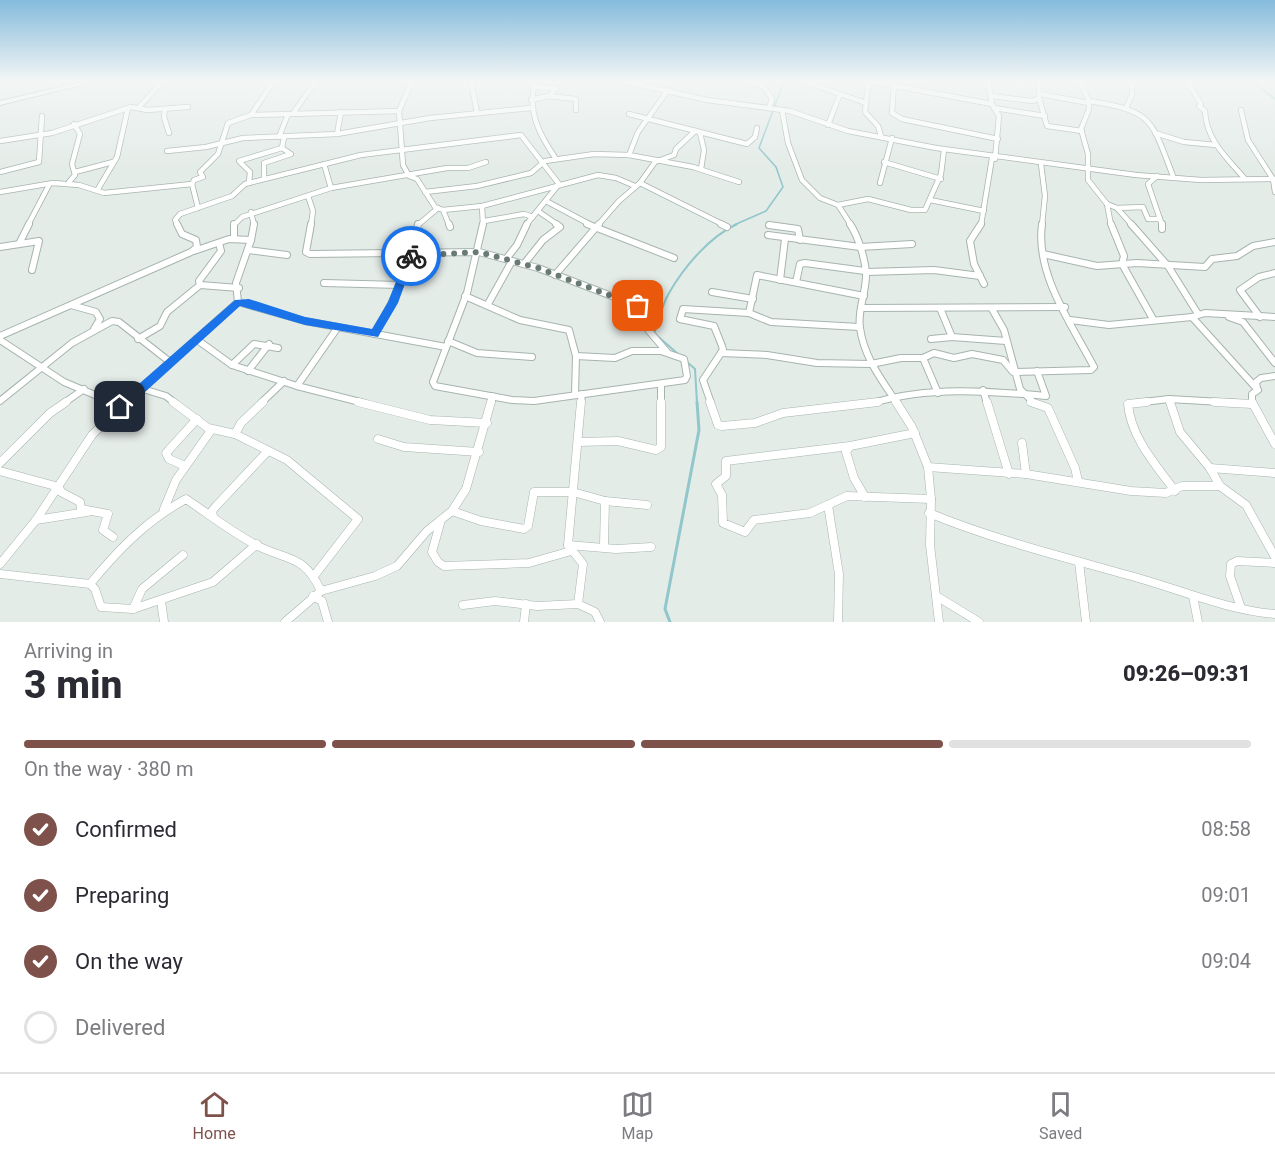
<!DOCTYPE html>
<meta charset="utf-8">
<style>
:root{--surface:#fff;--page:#f7f7f7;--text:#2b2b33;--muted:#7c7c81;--line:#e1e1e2;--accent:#7e514b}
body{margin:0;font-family:Roboto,sans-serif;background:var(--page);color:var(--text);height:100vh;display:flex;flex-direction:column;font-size:22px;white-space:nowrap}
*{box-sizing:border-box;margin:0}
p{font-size:20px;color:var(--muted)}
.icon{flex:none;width:33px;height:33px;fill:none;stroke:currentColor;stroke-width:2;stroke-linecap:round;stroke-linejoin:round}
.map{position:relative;height:622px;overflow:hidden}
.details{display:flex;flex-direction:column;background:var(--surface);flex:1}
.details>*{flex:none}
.pin{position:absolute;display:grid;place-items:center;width:51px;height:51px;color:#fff;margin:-26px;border-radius:12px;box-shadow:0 3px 9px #0006}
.courier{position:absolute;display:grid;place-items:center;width:60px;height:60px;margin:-30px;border:4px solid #1a73e8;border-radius:50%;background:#fff;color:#222;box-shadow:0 2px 8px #0007}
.head em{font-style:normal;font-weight:800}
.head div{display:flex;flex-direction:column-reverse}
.head{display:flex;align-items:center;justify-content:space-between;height:102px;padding:0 24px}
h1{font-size:39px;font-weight:800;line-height:45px}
.bar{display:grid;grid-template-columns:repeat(4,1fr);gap:9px 6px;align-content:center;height:72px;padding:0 24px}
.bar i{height:8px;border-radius:4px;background:var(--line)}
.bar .on{background:var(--accent)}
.bar p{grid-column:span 4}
ol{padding:0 24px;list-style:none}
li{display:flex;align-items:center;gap:18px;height:66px}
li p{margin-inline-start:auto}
li .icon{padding:6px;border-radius:50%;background:var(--accent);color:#fff;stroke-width:4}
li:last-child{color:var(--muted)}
li i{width:33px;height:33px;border:3px solid var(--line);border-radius:50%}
.tab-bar{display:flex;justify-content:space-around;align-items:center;height:84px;border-top:2px solid var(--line);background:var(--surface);font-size:16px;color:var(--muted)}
.tab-bar a{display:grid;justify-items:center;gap:3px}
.tab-bar .on{color:var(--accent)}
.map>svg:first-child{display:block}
</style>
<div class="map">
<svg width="1275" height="622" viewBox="0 0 1275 622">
<rect width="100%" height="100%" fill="#e4ece8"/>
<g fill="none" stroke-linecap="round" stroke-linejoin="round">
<g stroke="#91c6cb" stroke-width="1.5">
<polyline points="1252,81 1275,99"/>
<polyline points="734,225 766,211 783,187 776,167 759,148 784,81"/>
</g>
<g stroke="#91c6cb" stroke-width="2">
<path d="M678,354l-24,-21c5,-13 8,-28 15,-40 15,-26 40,-56 68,-69"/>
<polyline points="687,362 695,369 697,403"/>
</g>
<polyline stroke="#91c6cb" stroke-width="3" points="670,622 665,609 699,430 697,402"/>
<defs>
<g id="street-far2">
<polyline points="412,81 399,111 403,165 409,176 417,179 435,207 443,210 482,206 598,175 616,178 635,186"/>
<polyline points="471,81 477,113"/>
<path d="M535,81c-8,31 4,53 21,78"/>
<polyline points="623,81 707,100 790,111 848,131 936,148 1136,175 1201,180 1275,179"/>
<polyline points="747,81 764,87 772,99 769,108"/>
<polyline points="803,81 866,103"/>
<polyline points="894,81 892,113 902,119 998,139"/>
<polyline points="988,81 992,104 999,116 995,159"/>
<polyline points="1039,81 1039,98 1047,126 1082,131"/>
<polyline points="1080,81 1089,101 1089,109 1081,129 1088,154 1088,180 1107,204 1111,225"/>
<path d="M1187,81l14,23 -2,2 6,5c1,29 22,47 40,68"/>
<polyline points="533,87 556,88 551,95"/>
<polyline points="1040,94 1089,103"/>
<polyline points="991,96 1033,101 1039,98"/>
<polyline points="531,100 548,96 576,99 576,110"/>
<path d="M1089,101c64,10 62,18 84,75"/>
<polyline points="139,107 163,81"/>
<polyline points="994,108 1045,116"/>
<polyline points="1126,108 1132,95 1132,81"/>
<polyline points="165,109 164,117 169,133"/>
<polyline points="782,110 788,143 802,180 820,198 838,205 851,225"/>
<polyline points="1241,110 1248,140 1273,179 1275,192"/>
<polyline points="297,114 294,112 316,81"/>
<polyline points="629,114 747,144 755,137 757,128"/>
<polyline points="251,115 399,111"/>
<polyline points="828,125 840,94"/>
<polyline points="700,133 704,150 701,169"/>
<polyline points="1155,133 1184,142 1216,145"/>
<polyline points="337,134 341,112"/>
<polyline points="881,136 878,126 865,112 868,84 874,82 992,104"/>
<polyline points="279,137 288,114"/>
<polyline points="0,141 52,133 131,107 147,110 188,107"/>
<polyline points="167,151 206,147 243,138 337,134 430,118 531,108"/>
<polyline points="629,155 638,132 668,90"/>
<polyline points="884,162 941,179"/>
<polyline points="324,164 331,188"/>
<polyline points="1041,164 1045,196 1042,225"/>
<polyline points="0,172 39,162 42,116"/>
<polyline points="75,172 113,162"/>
<polyline points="1157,176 1148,184 1162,225"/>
<polyline points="264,179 264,163 291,154 282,148 284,137"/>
<polyline points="69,182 75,175 72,164 80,134 74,124"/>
<polyline points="249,183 250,172 239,161 282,148"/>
<polyline points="640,183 724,225"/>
<polyline points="880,183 892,138"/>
<polyline points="192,184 198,208"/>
<polyline points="98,189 117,157 128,108"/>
<polyline points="0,192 53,183 79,185 104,193 192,184 194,180 203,177 200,172 218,154 228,123 251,115 274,81"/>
<polyline points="425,192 477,186 531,173 545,161 594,154 629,155 693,167 739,182"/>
<polyline points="308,196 313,211 311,225"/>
<polyline points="930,200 984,211"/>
<polyline points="546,201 591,225"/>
<polyline points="1107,204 1117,208 1132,225"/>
<polyline points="838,205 868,199 911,210 925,210 941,174 944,150"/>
<polyline points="482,206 483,225"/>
<polyline points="1117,208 1143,207 1148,219 1160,219"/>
<polyline points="443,210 449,225"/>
<polyline points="538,211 558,225"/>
<polyline points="251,212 254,225"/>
<polyline points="484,221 524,214 533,217"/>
<polyline points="28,225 49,185"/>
<polyline points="178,225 175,220 180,214 232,196 245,184 361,155 521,135 559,184 526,225"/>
<polyline points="234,225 242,217 331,188 447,168 468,168 486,162"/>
<polyline points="418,225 438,208"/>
<polyline points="598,225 619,201 640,183 655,162 674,155 676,149 695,131"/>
<polyline points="769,225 772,225"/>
<polyline points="981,225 992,158"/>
</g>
<g id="street-far1">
<polyline points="234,224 234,238"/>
<polyline points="311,224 306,252 310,254 479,252 538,268 638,306 649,331 667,352"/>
<polyline points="449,224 450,227"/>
<polyline points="483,224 467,293 433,382 435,386 512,400 534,401 685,380 687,376 684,359 661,351 632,351 615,358 576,356"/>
<polyline points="587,224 674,258"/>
<polyline points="721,224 727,227"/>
<path d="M850,224c8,12 15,34 16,49 1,18 -9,37 -6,55 4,29 21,51 37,75"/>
<polyline points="981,224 970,241 974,264 984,284"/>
<polyline points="1111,224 1124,256 1122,264 1153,319"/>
<polyline points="1131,224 1168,266 1198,314"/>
<polyline points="1162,224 1162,229"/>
<polyline points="769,225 798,229 800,240"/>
<polyline points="768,235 860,247 912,244"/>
<polyline points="19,244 29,224"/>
<polyline points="0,247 39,241 32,270"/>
<polyline points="248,250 287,255"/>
<polyline points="194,251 229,239 251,240"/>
<polyline points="1043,254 1097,266 1137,263 1205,267 1212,259 1237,256 1253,246 1275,242"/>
<polyline points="506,259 517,245 527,224"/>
<polyline points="524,264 543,240 560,227 556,224"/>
<polyline points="866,272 934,270 980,276"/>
<polyline points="555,275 599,224"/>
<polyline points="780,280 785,239"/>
<polyline points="796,282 800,264 805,263 865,271"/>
<polyline points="324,283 400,285"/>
<polyline points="200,285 239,288"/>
<polyline points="712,292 753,299"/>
<polyline points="465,296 520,320 569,330 576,356 575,395"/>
<polyline points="238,302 236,283 251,240 254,224"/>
<polyline points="488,304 512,261"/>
<polyline points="71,305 96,312 100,319 94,329"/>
<polyline points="861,308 1065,307"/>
<polyline points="940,308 952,337"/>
<polyline points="992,309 1004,330 1020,389 1034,403"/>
<polyline points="749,313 757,275 864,296"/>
<polyline points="1192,317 1258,390 1252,394 1252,403"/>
<polyline points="1229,317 1243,322 1275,363"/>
<polyline points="1260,317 1240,290 1259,277 1275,273"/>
<polyline points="1070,320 1109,325 1192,317 1205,313 1275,317"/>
<path d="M374,334c21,-34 38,-70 44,-110"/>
<polyline points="0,336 191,252 197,247 196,240 182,234 177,224"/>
<polyline points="138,339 160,326 167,312 200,285 199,281 221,251 219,243"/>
<polyline points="196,339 232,365 297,386 364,403"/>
<polyline points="931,339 952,337 1006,341"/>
<polyline points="0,340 64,382 114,403"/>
<polyline points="448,341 477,353 532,357"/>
<path d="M721,353l46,2 50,8 54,1 30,-6h22l11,-5 20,5 18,-4 31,6 10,12 78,-2 3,-3c-22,-42 -59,-93 -52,-143"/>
<polyline points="923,358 938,393"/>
<polyline points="232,365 254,344 278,348"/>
<polyline points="248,371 269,344"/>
<polyline points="661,385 661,403"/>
<polyline points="297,386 338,327"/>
<polyline points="143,389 166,396 175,403"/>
<polyline points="1257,389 1256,382 1261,378 1275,376"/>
<polyline points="983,390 987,403"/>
<polyline points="1169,399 1170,403"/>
<polyline points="0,401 72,343 112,321 119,322 170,362"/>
<polyline points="64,403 84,389"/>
<polyline points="124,403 238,302 305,321 446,347"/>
<polyline points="261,403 284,381"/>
<polyline points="491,403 492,396"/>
<polyline points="581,403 582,394"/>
<polyline points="711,403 703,380 723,350 722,346 714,326 680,319 683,309 749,313 771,322 859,327"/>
<path d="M873,403c55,-17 116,-12 173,-7l-9,-25"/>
<polyline points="1135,403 1169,399 1239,403"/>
</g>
<g id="street">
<polyline points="111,402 120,407"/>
<polyline points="173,402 208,428 235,434 287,460 358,519 314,576"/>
<polyline points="358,402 430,420 487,423"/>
<polyline points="710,402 718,425 722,426 755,423 783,413 878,402"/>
<polyline points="896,402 912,427 928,467 931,499 930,545 939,622"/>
<polyline points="987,402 1009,474"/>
<polyline points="1031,402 1048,408 1075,468 1078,481"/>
<path d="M1147,402l-19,2c3,34 28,61 47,87"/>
<polyline points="1170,402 1180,432 1210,468 1220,486 1246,505 1275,557"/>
<polyline points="1214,402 1252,404"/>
<polyline points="1252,402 1275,444"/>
<polyline points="915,433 850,446 726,461 726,476 716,484 722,495 723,523 745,532 754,520 810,513 847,496 931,499"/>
<polyline points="235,434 241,423 263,402"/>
<polyline points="378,439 404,447 479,452"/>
<polyline points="578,442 618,441 656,450 661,447 661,402"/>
<polyline points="1022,443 1026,474"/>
<polyline points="850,446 846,452 854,478 865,497"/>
<polyline points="0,463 50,413 66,402"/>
<polyline points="185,466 169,459 166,453 197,419"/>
<polyline points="928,467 1026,474 1131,491 1166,493 1182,486 1220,486"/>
<polyline points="1210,468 1275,473"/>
<polyline points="0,471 59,487 61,492 80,502 81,509 108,514 103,530 113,537"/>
<polyline points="605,501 647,505"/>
<polyline points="828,505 839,574 838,622"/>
<polyline points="164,509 176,480 212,429"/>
<polyline points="452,511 481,521 524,529 528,526 534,492 573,492 605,501 604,545"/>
<path d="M929,513c68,28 139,45 209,65 46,13 89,32 137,36"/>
<polyline points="213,516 212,511 217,505 267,452"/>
<polyline points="36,520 87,512"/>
<polyline points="441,520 432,552 438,562 444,566 529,563 571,551"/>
<polyline points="568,545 616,549 651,547"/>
<polyline points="1079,562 1086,622"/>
<polyline points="0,564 36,520 92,435 126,402"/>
<polyline points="0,574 90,584 95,589 101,607 133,609 213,582 257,544"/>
<path d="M90,584c28,-34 57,-64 96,-85 24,16 48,35 74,48 30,14 45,9 61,44"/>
<polyline points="313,596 322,601 328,622"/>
<polyline points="1193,596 1198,622"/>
<polyline points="938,597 979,622"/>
<polyline points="161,601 164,622"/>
<polyline points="578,604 583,564 568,545 581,402"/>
<polyline points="463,605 495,601 537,606 578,604 595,612 600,622"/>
<polyline points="1241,608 1230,576 1231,564 1237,561 1275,563"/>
<polyline points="133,609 142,589 183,555"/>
<polyline points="285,622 321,591 375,576 397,566 427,531 452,511 466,489 491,402"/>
<polyline points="524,622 526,604"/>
</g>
<polygon id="secondary" points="87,81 97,81 0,105 0,101"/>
</defs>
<use href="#street-far2" stroke="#a7b4ae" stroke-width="6"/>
<use href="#street-far1" stroke="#a7b4ae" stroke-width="8"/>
<use href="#street" stroke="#a7b4ae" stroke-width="9"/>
<use href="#secondary" stroke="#a3b7af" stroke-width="2"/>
<use href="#street-far2" stroke="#fff" stroke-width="4.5"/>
<use href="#street-far1" stroke="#fff" stroke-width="6"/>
<use href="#street" stroke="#fff" stroke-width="8"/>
<use href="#secondary" fill="#fff" fill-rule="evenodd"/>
</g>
<linearGradient id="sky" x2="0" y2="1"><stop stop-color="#85bbdc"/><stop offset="0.48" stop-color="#f3f6f5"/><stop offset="1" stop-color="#f3f6f5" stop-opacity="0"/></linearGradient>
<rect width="1275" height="168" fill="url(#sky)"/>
<polygon fill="#1a73e8" points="411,253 415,256 398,303 378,337 305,325 240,306 124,411 116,411 116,404 235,300 249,299 305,317 372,329 388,302 406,256"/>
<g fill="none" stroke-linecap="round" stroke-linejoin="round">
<polyline stroke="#687a73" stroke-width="6" stroke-dasharray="0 10.8" points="411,256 479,252 538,268 638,306"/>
</g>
</svg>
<div class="pin" style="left:638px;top:306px;background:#ea580c"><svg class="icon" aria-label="bag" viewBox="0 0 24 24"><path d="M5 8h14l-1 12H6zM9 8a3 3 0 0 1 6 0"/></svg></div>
<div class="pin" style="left:120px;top:407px;background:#1f2937"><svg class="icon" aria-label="home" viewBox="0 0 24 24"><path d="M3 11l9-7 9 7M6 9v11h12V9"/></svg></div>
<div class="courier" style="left:411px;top:256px"><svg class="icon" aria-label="bike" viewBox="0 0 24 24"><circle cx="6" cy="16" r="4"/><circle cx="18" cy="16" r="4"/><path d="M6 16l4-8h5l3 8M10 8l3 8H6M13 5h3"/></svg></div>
</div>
<section class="details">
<div class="head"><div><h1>3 min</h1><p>Arriving in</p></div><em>09:26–09:31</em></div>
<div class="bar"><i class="on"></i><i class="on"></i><i class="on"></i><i></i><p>On the way · 380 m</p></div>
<ol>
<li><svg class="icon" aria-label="check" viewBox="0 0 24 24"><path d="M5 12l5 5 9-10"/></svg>Confirmed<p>08:58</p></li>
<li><svg class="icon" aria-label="check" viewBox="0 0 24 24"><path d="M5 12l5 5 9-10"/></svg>Preparing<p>09:01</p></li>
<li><svg class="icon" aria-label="check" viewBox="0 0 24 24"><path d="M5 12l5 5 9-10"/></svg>On the way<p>09:04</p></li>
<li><i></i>Delivered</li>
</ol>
</section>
<nav class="tab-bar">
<a class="on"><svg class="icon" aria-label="home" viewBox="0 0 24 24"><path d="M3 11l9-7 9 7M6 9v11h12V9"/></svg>Home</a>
<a><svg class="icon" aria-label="map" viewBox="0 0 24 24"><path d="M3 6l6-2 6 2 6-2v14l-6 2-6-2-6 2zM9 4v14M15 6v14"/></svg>Map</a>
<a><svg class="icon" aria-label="saved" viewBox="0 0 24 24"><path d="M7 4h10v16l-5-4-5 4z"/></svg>Saved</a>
</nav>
